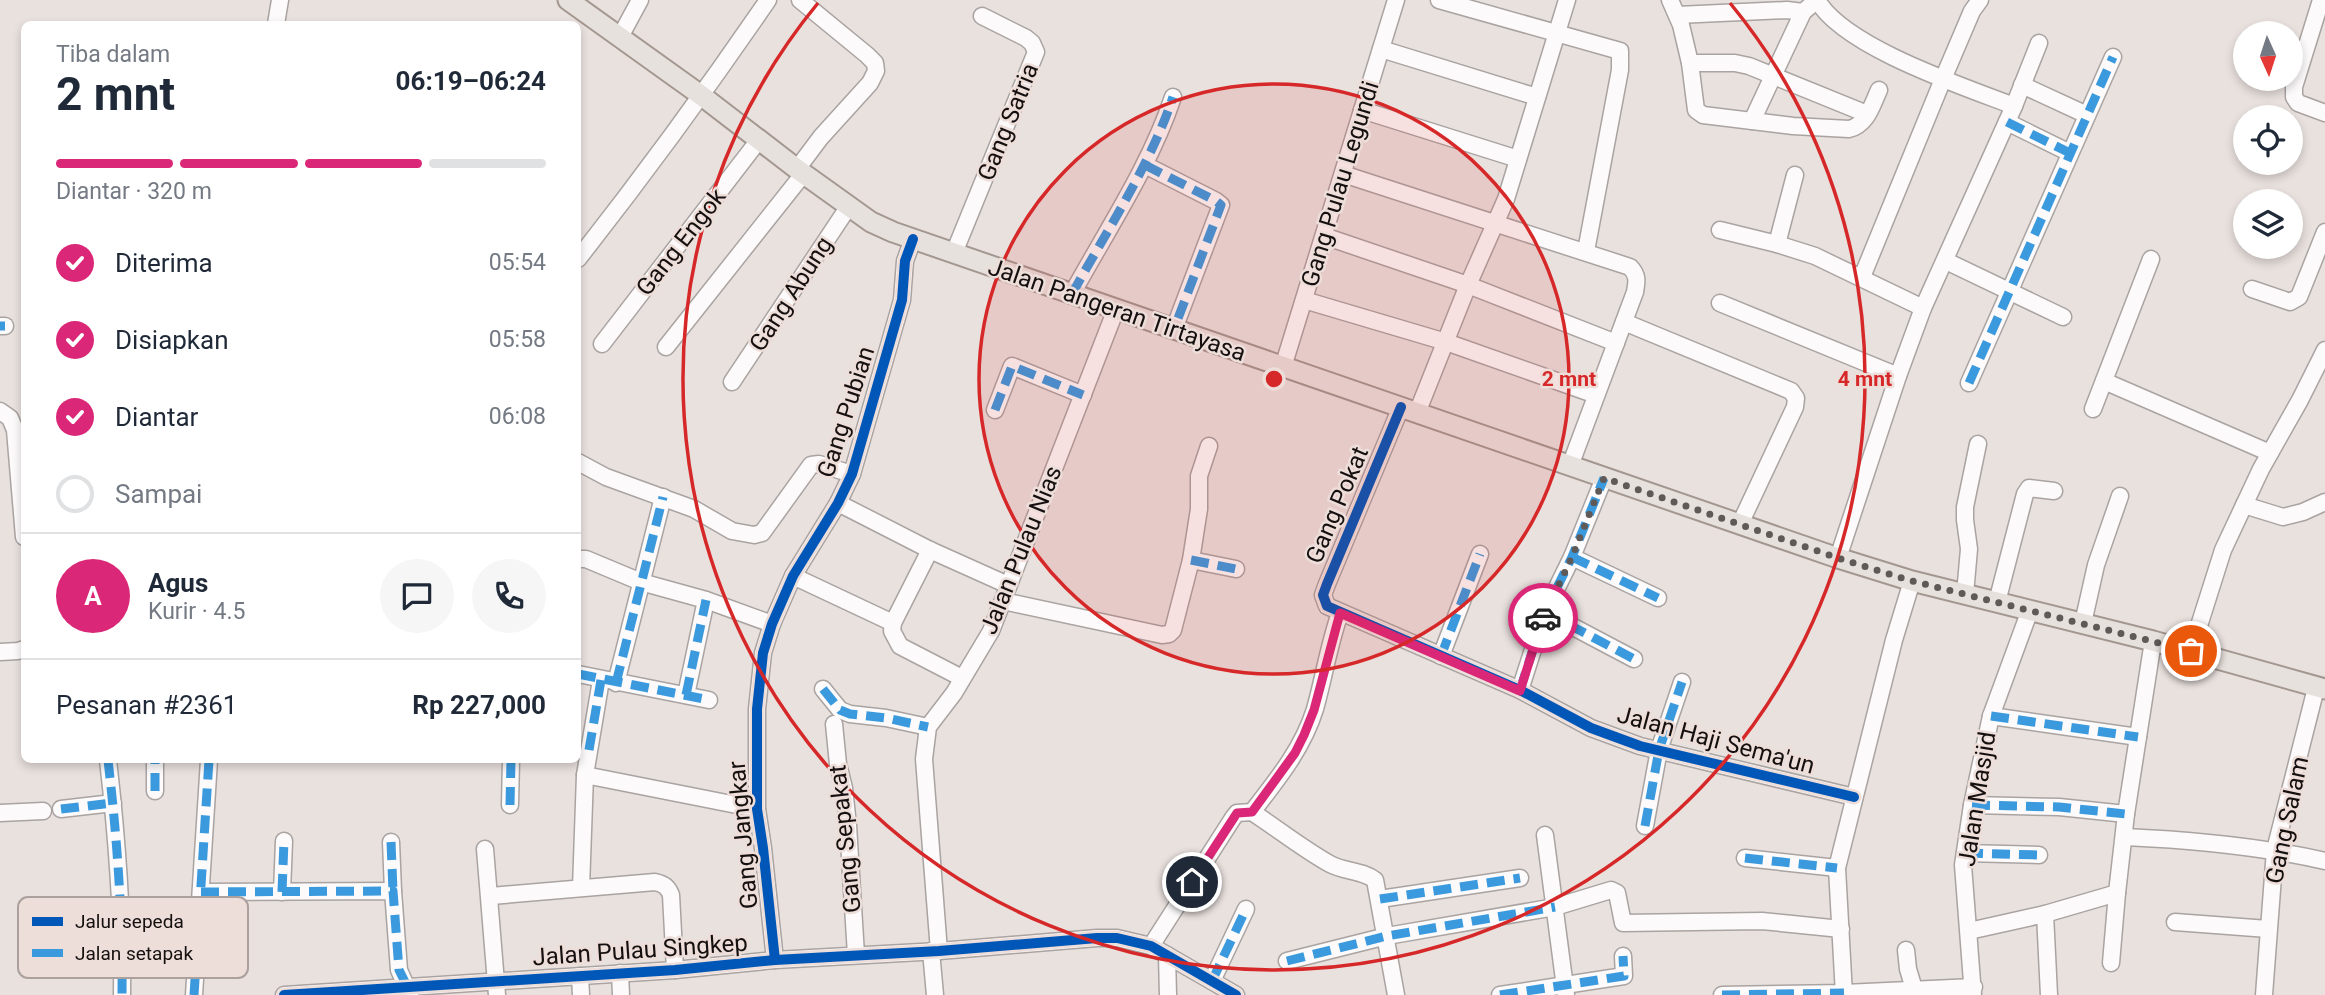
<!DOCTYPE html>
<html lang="id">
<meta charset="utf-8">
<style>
:root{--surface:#fff;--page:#f6f6f7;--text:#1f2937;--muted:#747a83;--line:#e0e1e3;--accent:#db2777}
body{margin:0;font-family:Roboto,sans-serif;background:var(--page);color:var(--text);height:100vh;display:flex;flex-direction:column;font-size:26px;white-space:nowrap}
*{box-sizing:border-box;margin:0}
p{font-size:23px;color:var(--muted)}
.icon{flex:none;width:38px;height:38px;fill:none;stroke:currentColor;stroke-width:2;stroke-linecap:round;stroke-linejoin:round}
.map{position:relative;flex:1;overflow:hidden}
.details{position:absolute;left:21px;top:21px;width:560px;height:742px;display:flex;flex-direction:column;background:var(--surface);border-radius:10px;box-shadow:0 4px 10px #0003}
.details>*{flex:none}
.needle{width:46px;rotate:177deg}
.buttons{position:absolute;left:2233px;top:21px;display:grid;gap:14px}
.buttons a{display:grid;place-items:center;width:70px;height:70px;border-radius:50%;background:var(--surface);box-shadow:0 4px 10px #0003;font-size:35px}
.pin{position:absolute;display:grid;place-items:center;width:60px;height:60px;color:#fff;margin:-30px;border:4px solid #fff;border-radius:50%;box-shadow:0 2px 7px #0007}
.courier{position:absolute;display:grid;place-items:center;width:70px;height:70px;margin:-35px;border:5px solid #db2777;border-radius:50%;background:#fff;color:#222;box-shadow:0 2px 9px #0007}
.headline em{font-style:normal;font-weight:700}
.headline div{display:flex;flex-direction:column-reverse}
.headline{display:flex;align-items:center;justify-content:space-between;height:119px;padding:0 35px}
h1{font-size:46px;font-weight:700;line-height:52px}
.bar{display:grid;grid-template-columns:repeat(4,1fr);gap:10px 7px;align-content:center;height:84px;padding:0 35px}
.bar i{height:9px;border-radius:5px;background:var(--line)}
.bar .selected{background:var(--accent)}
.bar p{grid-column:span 4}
.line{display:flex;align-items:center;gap:18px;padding:0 35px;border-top:2px solid var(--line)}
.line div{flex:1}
.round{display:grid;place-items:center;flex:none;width:74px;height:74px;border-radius:37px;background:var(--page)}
ol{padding:0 35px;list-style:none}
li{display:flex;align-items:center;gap:21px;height:77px}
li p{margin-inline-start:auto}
li .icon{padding:7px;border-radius:50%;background:var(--accent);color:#fff;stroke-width:4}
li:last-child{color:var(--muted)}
li i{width:38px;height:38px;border:4px solid var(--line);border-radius:50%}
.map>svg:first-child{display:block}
</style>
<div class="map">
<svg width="2325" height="995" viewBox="0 0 2325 995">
<rect width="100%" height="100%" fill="#e9e1de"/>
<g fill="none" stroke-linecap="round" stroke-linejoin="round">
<defs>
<g id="minor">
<polyline points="1439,0 1620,51 1620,70 1586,251"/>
<path d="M1670,0l11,25 9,38 6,47 7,5 90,11 56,3c18,-4 23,-24 30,-39"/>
<path d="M1817,0c27,47 145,86 197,106"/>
<polyline points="2321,0 2294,87 2294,97 2298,103 2325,113"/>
<polyline points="1677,15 1787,10 1803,12"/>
<polyline points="276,24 280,0"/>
<polyline points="620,37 640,0"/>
<polyline points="1381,49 1537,97"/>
<polyline points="1690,63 1735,63 1749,66 1867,114"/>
<polyline points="2022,85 2087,115"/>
<polyline points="1362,110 1518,159"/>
<polyline points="1752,121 1803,12 1817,0"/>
<polyline points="2007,122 2070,153"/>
<polyline points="1145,165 1216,201 1221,205 1174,329"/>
<polyline points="797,169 821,137 870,83 876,71 875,63 867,55 800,0"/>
<path d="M1343,174l287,93c8,8 7,14 5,25l-65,174"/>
<polyline points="1720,230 1777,244 1815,256 1923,308"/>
<polyline points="1324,236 1468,285 1616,343"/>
<polyline points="1777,244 1795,175"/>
<polyline points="954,253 1036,52 1032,43 1026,38 982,16"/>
<path d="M578,259c66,-84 129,-170 190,-259"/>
<polyline points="1946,261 2063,317"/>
<polyline points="1862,277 1943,79 1972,11 1980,0"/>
<polyline points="2252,289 2290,302 2299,297 2325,232"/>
<path d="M1072,294c35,-64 78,-128 101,-197"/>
<polyline points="1304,300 1446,342 1596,395"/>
<polyline points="1720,303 1898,376"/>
<polyline points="1624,322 1791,391 1796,398 1795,407 1740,524"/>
<polyline points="0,326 5,326"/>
<polyline points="602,344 759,140"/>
<polyline points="666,347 804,173"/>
<polyline points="1283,367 1396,0"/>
<polyline points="2104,381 2270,453"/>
<polyline points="732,382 849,206"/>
<polyline points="1969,383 2113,57"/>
<polyline points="1401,407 1327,584 1323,595 1327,606 1520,690 1591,728 1640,746 1854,797"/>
<polyline points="2093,409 2151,259"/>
<polyline points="995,410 1012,366 1083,395"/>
<polyline points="0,411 10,418 15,430 24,537"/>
<polyline points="1417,413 1468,285 1506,199 1567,0"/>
<polyline points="578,462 606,477 694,509 732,531 754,535 762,533 811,465 819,464 852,474"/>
<polyline points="838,503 930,550 1008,585"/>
<polyline points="2244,505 2283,517 2303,512 2325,502"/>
<polyline points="930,550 893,623 892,631 900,646 962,678"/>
<polyline points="1572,557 1658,598"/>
<polyline points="1838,558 1898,376 1923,308 2014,106 2039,43"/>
<polyline points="578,559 586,559 641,582 706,600 772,624"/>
<polyline points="1191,560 1236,569"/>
<polyline points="793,576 893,623"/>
<polyline points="1965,594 1969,549 1965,520 1965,507 1978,444"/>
<polyline points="1003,601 1162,635 1169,634 1173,630 1191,560 1199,509 1199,476 1209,446"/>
<polyline points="1997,602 2025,494 2029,488 2054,491"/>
<polyline points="1545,612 1634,659"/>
<polyline points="2083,623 2096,565 2120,496"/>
<polyline points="2191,651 2223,550 2261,469 2300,400 2325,350"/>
<polyline points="0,652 18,651 24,649"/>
<polyline points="1441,656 1480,554"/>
<polyline points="578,674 709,700"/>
<polyline points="616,683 663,497"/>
<polyline points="823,689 840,710 850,714 886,718 928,727"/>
<polyline points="1520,690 1545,612 1572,557 1604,478"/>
<polyline points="686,695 706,600"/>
<polyline points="1991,716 2138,737"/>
<polyline points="834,724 838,764 844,788 848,825 856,955"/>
<path d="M108,760c9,78 15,156 14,235"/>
<polyline points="585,775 757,809"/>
<polyline points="155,791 155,760"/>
<polyline points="510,805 511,760"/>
<polyline points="1972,805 2059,807 2126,814"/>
<polyline points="61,809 113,803"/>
<path d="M1252,812c26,17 51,37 78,52 15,8 32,6 45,16l21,115"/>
<path d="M1252,812c25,-32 51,-64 63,-103 9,-32 14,-65 25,-96"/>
<polyline points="0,813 43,811"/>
<polyline points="1645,826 1659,750 1682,682"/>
<polyline points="1545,835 1566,995"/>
<path d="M2125,837c67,3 134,9 200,24"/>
<polyline points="391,842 393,891"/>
<polyline points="485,849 497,995"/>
<polyline points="1965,853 2039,855"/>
<polyline points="1745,858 1837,868"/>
<polyline points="581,888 585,775 601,680"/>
<polyline points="201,892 393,891 399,970 410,995"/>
<polyline points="282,892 284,841"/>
<path d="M491,896l164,-14c9,2 13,5 16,13l4,75"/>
<polyline points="1380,899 1520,878"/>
<polyline points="2045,914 2049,995"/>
<polyline points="2175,922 2268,929"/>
<polyline points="1969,931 2045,914 2117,893 2126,814 2153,641"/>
<polyline points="1151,946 1233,818 1237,813 1252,812"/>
<polyline points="1906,950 1908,969 1914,989"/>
<polyline points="931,951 935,995"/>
<polyline points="939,951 924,759 928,727 954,693 991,631 1116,309"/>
<polyline points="1167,955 1168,995"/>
<polyline points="775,960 763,848 757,809 757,709 763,653 772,624 793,576 838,503 852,474 902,300 905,261 913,239"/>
<polyline points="1287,961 1387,936 1555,907 1611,890 1617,893 1623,923 1762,921 1841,929"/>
<polyline points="2111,963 2117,893"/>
<polyline points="620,973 621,995"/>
<polyline points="580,976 581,995"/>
<polyline points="1212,981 1246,909"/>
<polyline points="194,995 209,760"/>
<polyline points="284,995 675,970 775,960 939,951 1097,938 1117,938 1151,946 1236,995"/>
<polyline points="1500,995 1624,976 1623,956"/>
<polyline points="1722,995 1844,993 1974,987"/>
<polyline points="1844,995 1837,868 1894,640 1912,581"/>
<polyline points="1973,995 1963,865 1972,805 1991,716 2030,610"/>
<polyline points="2264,995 2275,850 2316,688"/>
</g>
<polyline id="major" points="568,0 702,96 797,169 871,222 893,232 1838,558 1912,581 2153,641 2325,689"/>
</defs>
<use href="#minor" stroke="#a9a3a1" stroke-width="19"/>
<use href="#major" stroke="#a39790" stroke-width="23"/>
<use href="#minor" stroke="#fcfafa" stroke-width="16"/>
<use href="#major" stroke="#e7e1dd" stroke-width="19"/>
<g stroke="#3b9ade" stroke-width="9" stroke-dasharray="18 9" stroke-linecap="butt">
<polyline points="2007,122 2070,153"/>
<polyline points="1145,165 1216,201 1221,205 1174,329"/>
<path d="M1072,294c35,-64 78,-128 101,-197"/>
<polyline points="0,326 5,326"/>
<polyline points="1969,383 2113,57"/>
<polyline points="995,410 1012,366 1083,395"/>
<polyline points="1572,557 1658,598"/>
<polyline points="1191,560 1236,569"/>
<polyline points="1545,612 1634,659"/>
<polyline points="1441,656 1480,554"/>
<polyline points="578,674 709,700"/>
<polyline points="616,683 663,497"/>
<polyline points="823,689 840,710 850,714 886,718 928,727"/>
<polyline points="1520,690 1545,612 1572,557 1604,478"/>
<polyline points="686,695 706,600"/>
<polyline points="1991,716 2138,737"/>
<polyline points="589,750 601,680"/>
<path d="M108,760c9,78 15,156 14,235"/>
<polyline points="155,791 155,760"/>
<polyline points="510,805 511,760"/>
<polyline points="1972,805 2059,807 2126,814"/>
<polyline points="61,809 113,803"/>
<polyline points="1645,826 1659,750 1682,682"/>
<polyline points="391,842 393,891"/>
<polyline points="1965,853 2039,855"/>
<polyline points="1745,858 1837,868"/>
<polyline points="201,892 393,891 399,970 408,988"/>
<polyline points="282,892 284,841"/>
<polyline points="1380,899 1520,878"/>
<polyline points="1287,961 1387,936 1555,907"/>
<polyline points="1212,981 1246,909"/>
<polyline points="194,995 209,760"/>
<polyline points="1500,995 1624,976 1623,956"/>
<polyline points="1722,995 1844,993"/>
</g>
<defs>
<g id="cycleway">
<polyline points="1401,407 1327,584 1323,595 1327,606 1520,690 1591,728 1640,746 1854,797"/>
<polyline points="775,960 763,848 757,809 757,709 763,653 772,624 793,576 838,503 852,474 902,300 905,261 913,239"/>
<polyline points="284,995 675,970 775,960 939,951 1097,938 1117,938 1151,946 1236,995"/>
</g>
</defs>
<use href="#cycleway" stroke="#eddeda" stroke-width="15"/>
<use href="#cycleway" stroke="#0057b8" stroke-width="10"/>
</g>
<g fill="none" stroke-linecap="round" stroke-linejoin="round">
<polyline stroke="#5f5957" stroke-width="7" stroke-dasharray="0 12.6" points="1543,618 1572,557 1604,478 1838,558 1912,581 2191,651"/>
<polyline stroke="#db2777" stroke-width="9" points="1192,882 1237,813 1252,812 1295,753 1304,735 1314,710 1340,613 1520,691 1543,618"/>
</g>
<circle cx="1274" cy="379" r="295" fill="#d62828" fill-opacity=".12"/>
<g fill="none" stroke="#d62828" stroke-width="3.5">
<circle cx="1274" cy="379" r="295"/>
<path d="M1730 3A591 591 0 1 1 818 3"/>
</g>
<g text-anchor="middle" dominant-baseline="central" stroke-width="5" stroke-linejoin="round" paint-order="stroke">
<g font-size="24" fill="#15100f" stroke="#eddeda">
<text transform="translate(1008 122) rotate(-68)">Gang Satria</text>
<text transform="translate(1340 184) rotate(-73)">Gang Pulau Legundi</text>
<text transform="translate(681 242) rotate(-52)">Gang Engok</text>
<text transform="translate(791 294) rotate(-57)">Gang Abung</text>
<text transform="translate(1117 310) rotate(19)">Jalan Pangeran Tirtayasa</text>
<text transform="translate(846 412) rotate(-72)">Gang Pubian</text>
<text transform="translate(1337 505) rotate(-67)">Gang Pokat</text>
<text transform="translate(1021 550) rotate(-68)">Jalan Pulau Nias</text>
<text transform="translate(1716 740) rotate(15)">Jalan Haji Sema'un</text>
<text transform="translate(1977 799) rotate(-81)">Jalan Masjid</text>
<text transform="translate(2287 820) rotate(-78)">Gang Salam</text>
<text transform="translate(743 835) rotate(-95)">Gang Jangkar</text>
<text transform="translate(845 839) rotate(-96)">Gang Sepakat</text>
<text transform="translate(640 950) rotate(-4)">Jalan Pulau Singkep</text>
</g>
</g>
<rect x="18" y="897" width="230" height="81" rx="10" fill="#eddeda" stroke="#aca09d" stroke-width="2"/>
<rect x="32" y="917" width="31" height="9" fill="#0057b8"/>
<rect x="32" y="949" width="31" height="8" fill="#3b9ade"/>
<g font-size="19" fill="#15100f">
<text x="75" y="928">Jalur sepeda</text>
<text x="75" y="960">Jalan setapak</text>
</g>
<circle cx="1274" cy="379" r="10" fill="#d62828" stroke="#eddeda" stroke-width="3.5"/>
<g font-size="21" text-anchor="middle" font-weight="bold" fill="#d62828" stroke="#eddeda" stroke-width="5" stroke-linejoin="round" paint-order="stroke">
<text x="1569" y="386">2 mnt</text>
<text x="1865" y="386">4 mnt</text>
</g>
</svg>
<div class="buttons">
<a><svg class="needle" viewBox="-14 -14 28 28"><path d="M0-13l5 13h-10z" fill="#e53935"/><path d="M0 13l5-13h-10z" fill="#747a83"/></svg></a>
<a><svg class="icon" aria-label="locate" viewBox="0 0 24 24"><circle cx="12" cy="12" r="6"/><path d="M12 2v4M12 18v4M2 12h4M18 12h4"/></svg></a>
<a><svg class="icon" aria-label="layers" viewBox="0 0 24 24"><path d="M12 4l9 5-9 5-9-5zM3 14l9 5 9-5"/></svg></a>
</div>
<div class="pin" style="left:2191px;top:651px;background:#ea580c"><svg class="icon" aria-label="bag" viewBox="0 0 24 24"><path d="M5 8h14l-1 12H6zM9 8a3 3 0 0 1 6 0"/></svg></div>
<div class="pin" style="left:1192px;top:882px;background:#1f2937"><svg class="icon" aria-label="home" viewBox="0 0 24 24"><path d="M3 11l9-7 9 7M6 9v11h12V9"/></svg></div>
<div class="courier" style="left:1543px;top:618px"><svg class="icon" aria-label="car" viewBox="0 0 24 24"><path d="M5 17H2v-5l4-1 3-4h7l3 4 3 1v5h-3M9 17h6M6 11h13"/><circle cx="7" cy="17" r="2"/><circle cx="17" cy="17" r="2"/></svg></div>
<section class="details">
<div class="headline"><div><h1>2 mnt</h1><p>Tiba dalam</p></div><em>06:19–06:24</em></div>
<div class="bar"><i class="selected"></i><i class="selected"></i><i class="selected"></i><i></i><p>Diantar · 320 m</p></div>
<ol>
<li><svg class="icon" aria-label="check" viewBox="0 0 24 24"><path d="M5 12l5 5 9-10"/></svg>Diterima<p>05:54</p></li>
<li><svg class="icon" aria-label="check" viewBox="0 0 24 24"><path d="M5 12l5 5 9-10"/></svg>Disiapkan<p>05:58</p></li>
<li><svg class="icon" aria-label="check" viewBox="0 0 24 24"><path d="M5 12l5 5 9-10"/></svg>Diantar<p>06:08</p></li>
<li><i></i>Sampai</li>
</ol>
<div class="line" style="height:126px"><b class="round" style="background:var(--accent);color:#fff">A</b><div><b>Agus</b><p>Kurir · 4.5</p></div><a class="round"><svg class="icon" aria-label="chat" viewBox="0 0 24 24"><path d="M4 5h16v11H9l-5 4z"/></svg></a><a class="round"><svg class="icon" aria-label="phone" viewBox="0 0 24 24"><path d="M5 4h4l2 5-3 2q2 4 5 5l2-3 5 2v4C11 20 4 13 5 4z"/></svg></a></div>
<div class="line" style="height:91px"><div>Pesanan #2361</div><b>Rp 227,000</b></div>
</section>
</div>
